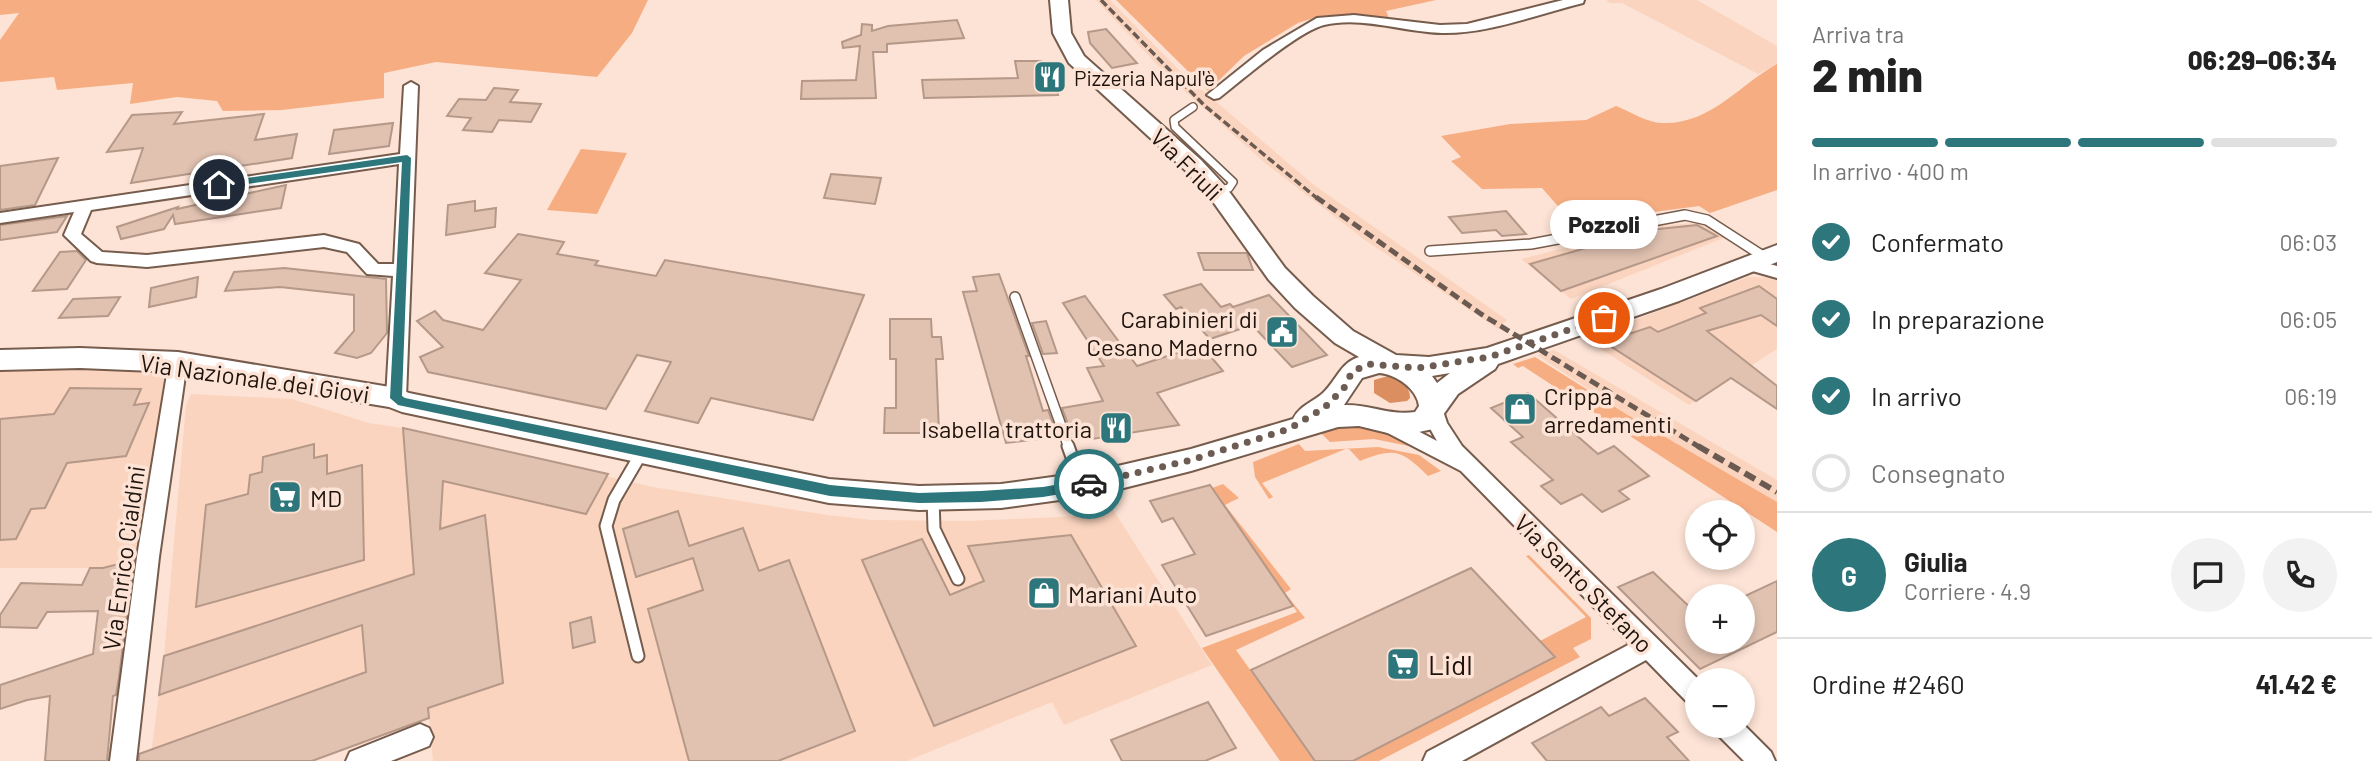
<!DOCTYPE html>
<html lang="it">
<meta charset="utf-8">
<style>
:root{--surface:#fff;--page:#f2f2f2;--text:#222;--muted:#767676;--line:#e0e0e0;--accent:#2d767b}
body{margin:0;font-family:Barlow,sans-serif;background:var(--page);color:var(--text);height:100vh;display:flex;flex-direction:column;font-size:26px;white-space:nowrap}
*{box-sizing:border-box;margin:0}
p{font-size:23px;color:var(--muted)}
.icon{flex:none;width:38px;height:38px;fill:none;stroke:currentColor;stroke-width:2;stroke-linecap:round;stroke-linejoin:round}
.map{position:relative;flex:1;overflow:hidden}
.drawer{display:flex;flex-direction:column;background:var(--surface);width:595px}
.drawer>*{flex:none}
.fabs{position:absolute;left:1685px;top:500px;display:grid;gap:14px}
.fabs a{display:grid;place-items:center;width:70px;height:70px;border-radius:50%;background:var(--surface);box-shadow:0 4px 10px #0003;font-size:35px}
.pin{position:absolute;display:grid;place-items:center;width:60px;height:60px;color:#fff;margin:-30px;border:4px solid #fff;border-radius:50%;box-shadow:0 2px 7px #0007}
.courier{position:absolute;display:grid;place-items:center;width:70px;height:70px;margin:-35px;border:5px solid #2d767b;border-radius:50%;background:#fff;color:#222;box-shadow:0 2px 9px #0007}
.bubble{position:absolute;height:49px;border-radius:24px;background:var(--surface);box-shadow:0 4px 10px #0003;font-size:23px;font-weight:800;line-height:49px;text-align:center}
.overview em{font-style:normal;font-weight:800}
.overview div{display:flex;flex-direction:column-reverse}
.overview{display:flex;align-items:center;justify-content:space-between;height:119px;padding:0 35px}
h1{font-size:46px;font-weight:800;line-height:52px}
.bar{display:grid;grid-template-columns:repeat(4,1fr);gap:10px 7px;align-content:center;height:84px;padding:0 35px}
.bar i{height:9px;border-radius:5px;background:var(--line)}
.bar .selected{background:var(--accent)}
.bar p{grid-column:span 4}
.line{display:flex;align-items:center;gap:18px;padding:0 35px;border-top:2px solid var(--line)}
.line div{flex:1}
.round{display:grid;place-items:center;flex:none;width:74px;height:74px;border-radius:37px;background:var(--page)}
ol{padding:0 35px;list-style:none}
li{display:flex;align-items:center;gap:21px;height:77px}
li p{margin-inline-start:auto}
li .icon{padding:7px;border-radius:50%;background:var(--accent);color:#fff;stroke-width:4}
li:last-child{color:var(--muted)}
li i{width:38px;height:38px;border:4px solid var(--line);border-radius:50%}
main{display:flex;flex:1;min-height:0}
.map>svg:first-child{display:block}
</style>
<main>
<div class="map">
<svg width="1777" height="761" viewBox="0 0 1777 761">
<rect width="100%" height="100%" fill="#fde3d5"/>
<g fill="#fad4bf">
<polygon points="1096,0 1110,0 1181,72 1314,185 1507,320 1498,329 1365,240 1265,163 1168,76"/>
<polygon points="1606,0 1697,0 1777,46 1777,64 1758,74 1622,3 1610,3"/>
<polygon points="1705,222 1726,237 1571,299 1521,259 1648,227"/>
<polygon points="1748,277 1777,278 1777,349 1689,405 1585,339"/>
<polygon points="1554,350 1777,480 1777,502 1636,420 1537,355"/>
<polygon points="0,360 178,362 148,557 103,568 0,568"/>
<polygon points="191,394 292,399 369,423 403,428 653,487 827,515 872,520 969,521 1080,516 1112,508 1212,665 1064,725 1052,702 907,761 433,761 429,718 150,761 164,656 186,405"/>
</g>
<g fill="#f7ad82">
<polygon points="0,0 648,0 632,33 597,77 436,62 384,73 384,98 282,110 223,111 217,101 177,97 130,104 133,83 57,90 54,77 0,82 0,40 19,13 0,15"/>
<polygon points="1116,0 1436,0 1386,11 1389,18 1359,14 1320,16 1298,23 1244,56 1208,91"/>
<path d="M1777,64v126l-67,23 -11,-7 -83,11 -39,11 -35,-40 -60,1 -31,-28 10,-4 -20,-21 69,-12 76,-4 30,-14c13,5 32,17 46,17 48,2 77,-38 115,-59z"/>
<polygon points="581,149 627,153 597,214 547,210"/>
<polygon points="1535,357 1636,420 1777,502 1777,532 1523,366 1518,368 1513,364"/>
<polygon points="1366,423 1427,447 1458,470 1414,447 1374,439 1330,442 1317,429"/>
<path d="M1299,444l6,7 73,-4 41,8 22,16 -13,5c-26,-26 -33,-29 -68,-15l-12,-13 -86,35 11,14 -4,2 -14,-22 -2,-15z"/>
<polygon points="1223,484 1239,498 1225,505 1291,589 1285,593 1305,618 1236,650 1315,761 1280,761 1202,648 1297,612 1212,488"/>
<polygon points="1529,555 1591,618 1591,639 1573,648 1580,657 1379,761 1353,761 1555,657 1540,641 1586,617 1526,556"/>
</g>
<path fill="#db8e5f" d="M1388,376c11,3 22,9 22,22l-3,3 -17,2 -16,-10v-13z"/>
<g fill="#e1c2b1" stroke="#b59888" stroke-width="2">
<polygon points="957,20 964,38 887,44 887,52 873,52 876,98 801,99 802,81 856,80 860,46 843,48 842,42 861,35 862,24 872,25 872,31 888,26"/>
<polygon points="1106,29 1137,63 1112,68 1090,43 1088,32"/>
<polygon points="1015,61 1041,61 1044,72 1052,72 1058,95 924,98 922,80 1018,78"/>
<polygon points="494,88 518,90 510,102 541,104 531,122 499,120 492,132 463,130 471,118 447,116 459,99 486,100"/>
<polygon points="182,112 174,124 264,114 255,140 297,134 292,158 131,183 143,148 107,152 132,115"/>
<polygon points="393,123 389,146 329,154 334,130"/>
<polygon points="58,158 35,205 0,210 0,166"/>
<polygon points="831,174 881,178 875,204 824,198"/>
<polygon points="286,185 281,208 175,224 173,215 164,229 121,239 117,227 178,207 177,209"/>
<polygon points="475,201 475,211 496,208 495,227 446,235 448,205"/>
<polygon points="1506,211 1526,234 1502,236 1496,230 1462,233 1449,217"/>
<polygon points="67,216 57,232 0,240 0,225"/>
<polygon points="1697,225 1717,236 1561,291 1530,264 1649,230"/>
<polygon points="518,234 564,242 557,254 598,261 595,265 656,276 665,260 864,295 813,420 711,398 698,423 645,411 671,362 637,355 606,409 428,372 420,357 443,347 417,321 435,311 443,320 483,330 521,280 485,273"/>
<polygon points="77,251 86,260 67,289 33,291 60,252"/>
<polygon points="1198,253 1247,253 1253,270 1204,270"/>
<polygon points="284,268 386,279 387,333 371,353 357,358 335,353 354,331 354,295 280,287 225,291 234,272"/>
<polygon points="999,274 1029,356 1026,356 1043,411 1048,410 1058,437 1006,443 963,292 977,291 973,277"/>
<polygon points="198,277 196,297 149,307 151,288"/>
<polygon points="1201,284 1221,307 1230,304 1233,307 1269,295 1327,355 1292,367 1252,325 1210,339 1181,307 1176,309 1164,295"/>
<polygon points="1759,286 1777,299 1777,326 1761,315 1707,331 1777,386 1777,409 1731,378 1696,401 1604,342 1650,327 1658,332 1706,313 1700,308"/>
<polygon points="1085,296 1137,366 1201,345 1223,371 1157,393 1179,425 1086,440 1083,434 1072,435 1062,408 1103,401 1087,368 1104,366 1063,303"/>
<polygon points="120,297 108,316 59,318 73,299"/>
<polygon points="890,319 931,319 932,337 941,337 943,359 936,359 939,433 884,433 885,408 896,408 896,359 890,359"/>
<polygon points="1046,321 1057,353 1043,354 1032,323"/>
<polygon points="70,388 141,389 134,405 149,403 126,456 67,463 45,508 31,509 16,539 0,540 0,419 54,414"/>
<polygon points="1528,393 1598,454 1614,446 1649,476 1619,491 1629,499 1602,512 1582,494 1561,504 1541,486 1553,480 1511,442 1523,437 1491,408"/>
<polygon points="403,428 608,474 586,514 443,481 440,529 485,515 503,683 428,708 429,718 312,761 139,761 139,754 366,672 362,625 159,695 164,656 414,574"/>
<polygon points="314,444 314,458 327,455 327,474 362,465 364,560 196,607 206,505 248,494 250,475 262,472 263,457"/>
<polygon points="1210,485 1293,606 1206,636 1162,565 1195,554 1173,518 1162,522 1150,501"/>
<polygon points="678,511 689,546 743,528 759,571 789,560 855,731 778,761 689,761 648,609 703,590 693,558 636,577 623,529"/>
<polygon points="1071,535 1136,646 934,726 862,560 922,539 950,595 984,581 968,546"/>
<polygon points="134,560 119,677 116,695 113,696 107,761 45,761 50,696 27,700 0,709 0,685 93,654 98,611 47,612 37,628 0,627 0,615 21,583 82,585 90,568 103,568"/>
<polygon points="1471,568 1555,657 1353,761 1315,761 1251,670"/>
<polygon points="1653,572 1698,615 1698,642 1743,642 1743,597 1777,581 1777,632 1700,669 1618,587"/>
<polygon points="591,617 595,642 573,648 570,623"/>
<polygon points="1645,698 1678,732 1667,737 1689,761 1547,761 1532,743 1601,707 1609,716"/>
<polygon points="1208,702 1236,748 1205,761 1122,761 1111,740"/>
</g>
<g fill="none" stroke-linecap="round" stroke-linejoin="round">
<defs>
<polyline id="lane-far2" points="1193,107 1174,120 1175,127 1233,182 1229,188 1217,191"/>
<g id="lane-far1">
<polyline points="1430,251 1531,244 1685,215 1707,220 1766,258"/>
<polyline points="1015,297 1069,448"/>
</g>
<g id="lane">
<polyline points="1068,446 1082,485"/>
<polyline points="933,498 934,529 958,579"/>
<polyline points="638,656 606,526 614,500 642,452"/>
</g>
<g id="street">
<path d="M1563,0h21l-1,3c-45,11 -95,31 -141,30 -39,-1 -80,-17 -118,-8 -25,6 -82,55 -105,73l-5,1 -7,-4 56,-45 54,-32 37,-3 86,10 27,-1z"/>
<path d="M411,82l7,4 -12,312 -3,5 -7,2 -7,-2 -3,-5 7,-122 -26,-2 -20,-22 -23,-5 -177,20 -50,-4 -6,-2 -27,-26 10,-23 -74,11v-10l400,-59 4,-68zM399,164l-5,100h-16l-19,-20 -35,-9 -177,20 -45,-3 -21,-18 10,-24z"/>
<polygon points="1755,260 1777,266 1777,278 1749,270 1746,266"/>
<polygon points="178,355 185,357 187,362 159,557 136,761 110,761 137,557 169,362 171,357"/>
<polygon points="1433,399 1440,402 1447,423 1462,446 1700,681 1698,681 1698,708 1689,704 1646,660 1462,761 1423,761 1427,752 1630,644 1461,471 1380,429 1377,423 1380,417 1387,415 1437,441 1428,425 1423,407 1426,402"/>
<polygon points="420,724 429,728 433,737 429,746 391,761 346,761 350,752"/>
<polygon points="1743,724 1771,752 1775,761 1744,761 1718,735 1715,726"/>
</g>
<path id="secondary" d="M1050,0h18l3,33 13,23 117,104 24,26 60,82 28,28 40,35 43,24 33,2 58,-9 174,-59 116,-44v17l-98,39 -181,63 -3,5 -37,25 -25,35 -33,7 -41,-10 -21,1 -147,44 -95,24 -95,13 -82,2 -90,-7 -427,-91 -13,-5 -211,-35 -98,-4 -80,2v-20l80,-2 98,4 218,36 13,5 420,86 90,7 82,-2 95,-13 95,-22 102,-30c6,-13 20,-17 30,-26 14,-13 17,-30 36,-36l-24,-14 -40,-35 -26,-28 -60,-84 -24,-26 -116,-107 -16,-30zM1379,373c17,1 38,16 40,33l-4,6c-24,4 -46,-8 -71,-7l18,-27zM1450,373l-13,10 -5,-7z"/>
</defs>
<use href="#lane-far2" stroke="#765c4d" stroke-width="10"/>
<use href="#lane-far1" stroke="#765c4d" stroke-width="12"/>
<use href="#lane" stroke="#765c4d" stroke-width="15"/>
<use href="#street" stroke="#765c4d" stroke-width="4"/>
<use href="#secondary" stroke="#765c4d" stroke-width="4"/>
<use href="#lane-far2" stroke="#fff" stroke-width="7"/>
<use href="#lane-far1" stroke="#fff" stroke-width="9"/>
<use href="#lane" stroke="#fff" stroke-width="11"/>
<use href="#street" fill="#fff" fill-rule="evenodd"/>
<use href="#secondary" fill="#fff" fill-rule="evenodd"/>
<polyline stroke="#6a5a51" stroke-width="3.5" stroke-dasharray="8 3.5" stroke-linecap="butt" points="1101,0 1205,106 1318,199"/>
<polyline stroke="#6a5a51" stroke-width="5" stroke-dasharray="10 5" stroke-linecap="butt" points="1316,197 1481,314 1701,448"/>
<polyline stroke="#6a5a51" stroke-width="6" stroke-dasharray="12 6" stroke-linecap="butt" points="1698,446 1777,492"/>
</g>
<polygon fill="#2d767b" points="407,155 411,158 402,396 405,398 830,485 919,493 981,491 1043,487 1089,479 1095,484 1089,489 1043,497 981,502 919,503 830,496 398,405 390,398 402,162 219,188 214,185 219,182"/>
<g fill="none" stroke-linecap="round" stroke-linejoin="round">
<polyline stroke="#6c5c53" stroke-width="7" stroke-dasharray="0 12.6" points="1089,484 1191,460 1289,429 1324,408 1344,388 1352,372 1368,364 1418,368 1489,357 1604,318"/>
</g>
<defs>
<symbol id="restaurant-square" viewBox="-11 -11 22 22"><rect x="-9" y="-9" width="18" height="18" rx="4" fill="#2d767b" stroke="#fde3d5"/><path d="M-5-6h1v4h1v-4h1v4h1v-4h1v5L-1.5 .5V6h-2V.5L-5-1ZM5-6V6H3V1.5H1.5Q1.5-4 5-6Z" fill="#fff"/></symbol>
<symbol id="civic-square" viewBox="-11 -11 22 22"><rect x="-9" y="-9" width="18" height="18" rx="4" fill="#2d767b" stroke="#fde3d5"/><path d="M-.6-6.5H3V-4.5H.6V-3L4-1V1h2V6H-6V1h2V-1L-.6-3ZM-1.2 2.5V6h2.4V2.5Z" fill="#fff"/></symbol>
<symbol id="shop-square" viewBox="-11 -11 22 22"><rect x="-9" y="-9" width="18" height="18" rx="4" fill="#2d767b" stroke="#fde3d5"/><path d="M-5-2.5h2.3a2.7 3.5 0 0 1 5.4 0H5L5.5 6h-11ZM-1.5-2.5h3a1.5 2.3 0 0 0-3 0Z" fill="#fff"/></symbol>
<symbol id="supermarket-square" viewBox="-11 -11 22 22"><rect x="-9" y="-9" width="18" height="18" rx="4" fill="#2d767b" stroke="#fde3d5"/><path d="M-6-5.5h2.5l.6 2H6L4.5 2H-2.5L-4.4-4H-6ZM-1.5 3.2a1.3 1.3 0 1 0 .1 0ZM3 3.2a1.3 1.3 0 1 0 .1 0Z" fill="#fff"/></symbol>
</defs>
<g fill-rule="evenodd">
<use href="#restaurant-square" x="1031" y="58" width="38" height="38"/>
<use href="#civic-square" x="1263" y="313" width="38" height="38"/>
<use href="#shop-square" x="1501" y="390" width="38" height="38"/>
<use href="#restaurant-square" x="1097" y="409" width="38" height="38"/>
<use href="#supermarket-square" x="266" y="478" width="38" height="38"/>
<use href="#shop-square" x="1025" y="574" width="38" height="38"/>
<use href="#supermarket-square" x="1384" y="645" width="38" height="38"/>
</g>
<g text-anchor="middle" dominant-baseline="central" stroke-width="7" stroke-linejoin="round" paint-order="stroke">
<g font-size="21" fill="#1e130d" stroke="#fde3d5" text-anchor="start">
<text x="1074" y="77">Pizzeria Napul'è</text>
</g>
<g font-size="24" fill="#1e130d" stroke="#fde3d5">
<text transform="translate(1187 164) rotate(45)">Via Friuli</text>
<text transform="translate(255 378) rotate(8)">Via Nazionale dei Giovi</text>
<text transform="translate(123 558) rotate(-82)">Via Enrico Cialdini</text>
<text transform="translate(1584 583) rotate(45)">Via Santo Stefano</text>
</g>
<g font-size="24" fill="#1e130d" stroke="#fde3d5" text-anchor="start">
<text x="1258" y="318" text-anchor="end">Carabinieri di<tspan x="1258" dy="28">Cesano Maderno</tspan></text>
<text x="1544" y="395">Crippa<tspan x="1544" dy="28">arredamenti</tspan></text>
<text x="1092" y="428" text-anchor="end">Isabella trattoria</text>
<text x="310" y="497">MD</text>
<text x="1068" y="593">Mariani Auto</text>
</g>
<g font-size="28" fill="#1e130d" stroke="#fde3d5" text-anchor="start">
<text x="1428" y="664">Lidl</text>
</g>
</g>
</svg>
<div class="fabs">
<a><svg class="icon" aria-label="locate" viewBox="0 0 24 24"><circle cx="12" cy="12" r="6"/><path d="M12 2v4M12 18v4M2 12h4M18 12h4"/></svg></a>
<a>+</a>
<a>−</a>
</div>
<div class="pin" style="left:1604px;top:318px;background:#ea580c"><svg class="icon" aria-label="bag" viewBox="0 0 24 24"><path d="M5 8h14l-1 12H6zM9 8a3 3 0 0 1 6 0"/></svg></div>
<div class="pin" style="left:219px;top:185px;background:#1f2937"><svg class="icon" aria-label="home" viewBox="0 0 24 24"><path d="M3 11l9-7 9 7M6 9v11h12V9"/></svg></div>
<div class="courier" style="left:1089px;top:484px"><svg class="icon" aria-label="car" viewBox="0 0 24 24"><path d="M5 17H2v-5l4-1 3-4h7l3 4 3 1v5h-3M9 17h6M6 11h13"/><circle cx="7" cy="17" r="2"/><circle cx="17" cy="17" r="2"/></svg></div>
<div class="bubble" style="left:1550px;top:200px;width:108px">Pozzoli</div>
</div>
<section class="drawer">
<div class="overview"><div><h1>2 min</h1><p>Arriva tra</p></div><em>06:29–06:34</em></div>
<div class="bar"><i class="selected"></i><i class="selected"></i><i class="selected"></i><i></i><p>In arrivo · 400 m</p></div>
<ol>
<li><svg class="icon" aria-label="check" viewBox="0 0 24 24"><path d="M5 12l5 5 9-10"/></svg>Confermato<p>06:03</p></li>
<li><svg class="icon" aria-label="check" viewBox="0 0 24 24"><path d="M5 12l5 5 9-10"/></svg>In preparazione<p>06:05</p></li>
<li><svg class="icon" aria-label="check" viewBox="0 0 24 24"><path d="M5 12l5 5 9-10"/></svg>In arrivo<p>06:19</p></li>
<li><i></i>Consegnato</li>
</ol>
<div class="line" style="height:126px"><b class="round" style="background:var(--accent);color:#fff">G</b><div><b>Giulia</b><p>Corriere · 4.9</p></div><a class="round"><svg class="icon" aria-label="chat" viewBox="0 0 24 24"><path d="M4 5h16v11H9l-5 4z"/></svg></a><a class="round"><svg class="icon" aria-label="phone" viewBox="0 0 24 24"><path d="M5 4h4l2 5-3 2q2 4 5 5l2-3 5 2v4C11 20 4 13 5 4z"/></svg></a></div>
<div class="line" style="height:91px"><div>Ordine #2460</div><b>41.42 €</b></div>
</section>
</main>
